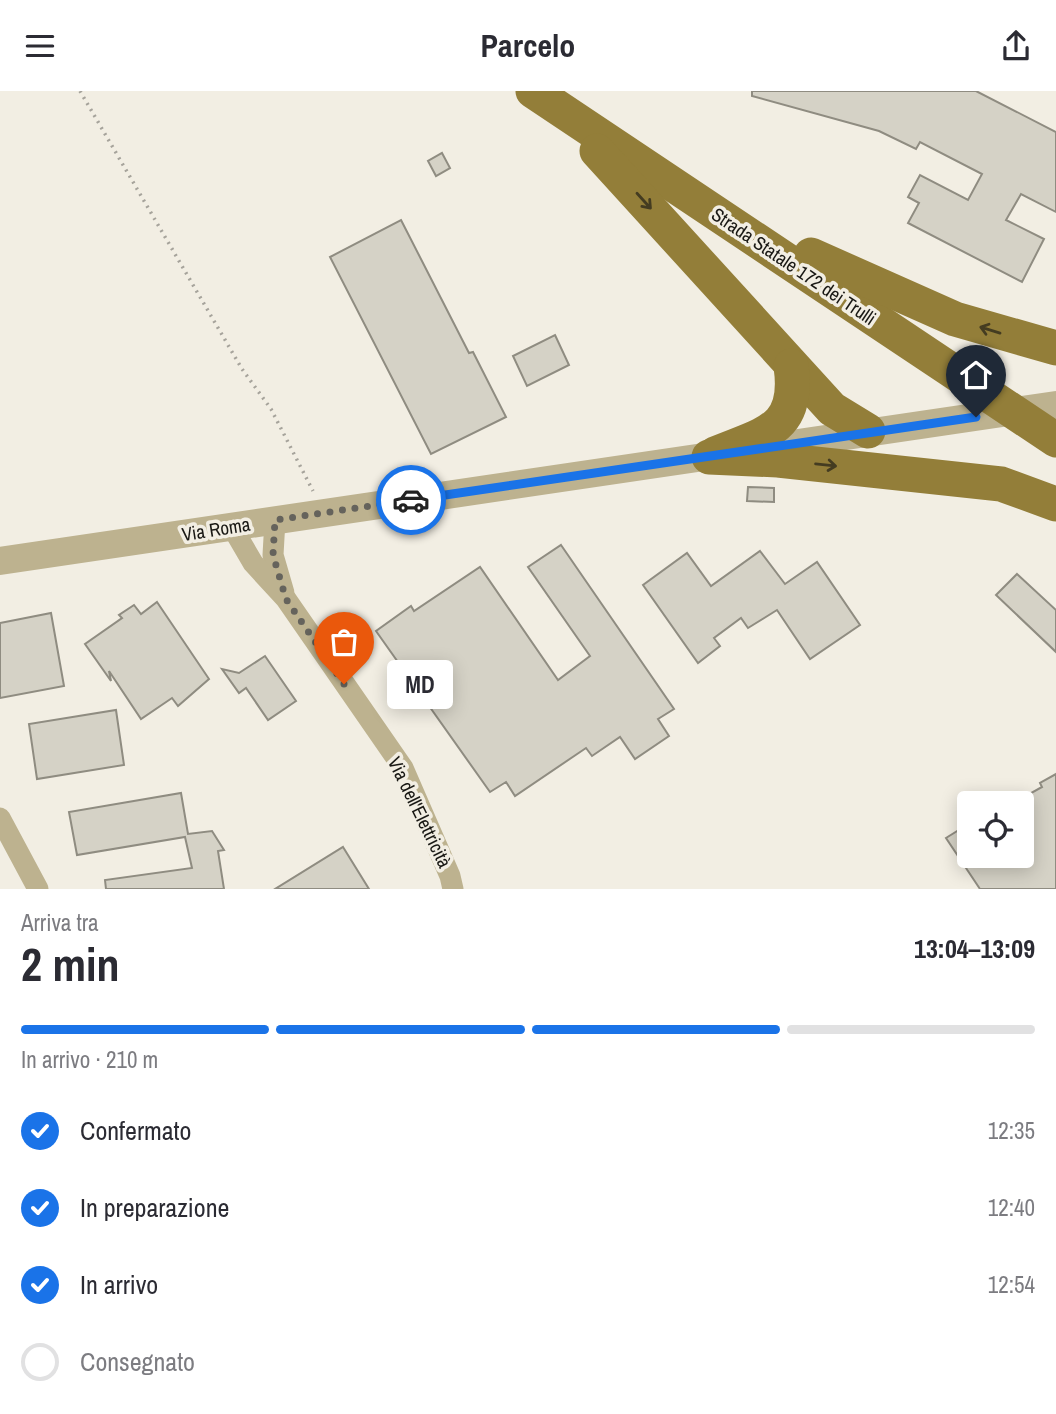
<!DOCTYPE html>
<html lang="it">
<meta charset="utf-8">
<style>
:root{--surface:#fff;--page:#f7f7f7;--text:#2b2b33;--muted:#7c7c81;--line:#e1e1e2;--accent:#1a73e8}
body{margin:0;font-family:"Archivo Narrow",sans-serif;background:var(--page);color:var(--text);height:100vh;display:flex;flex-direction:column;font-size:26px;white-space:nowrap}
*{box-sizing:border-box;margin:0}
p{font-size:23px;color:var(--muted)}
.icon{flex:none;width:38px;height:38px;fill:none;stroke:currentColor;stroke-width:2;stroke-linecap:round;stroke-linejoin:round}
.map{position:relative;height:798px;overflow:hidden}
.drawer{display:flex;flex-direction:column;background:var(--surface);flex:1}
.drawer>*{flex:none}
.buttons{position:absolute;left:957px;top:700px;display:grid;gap:14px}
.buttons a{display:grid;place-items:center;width:77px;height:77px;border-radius:7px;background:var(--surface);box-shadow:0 4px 18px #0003;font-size:35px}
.pin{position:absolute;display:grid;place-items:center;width:60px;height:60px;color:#fff;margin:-72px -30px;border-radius:50% 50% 50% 0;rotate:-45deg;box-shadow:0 0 7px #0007}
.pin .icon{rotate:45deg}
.courier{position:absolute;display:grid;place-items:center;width:70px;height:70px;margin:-35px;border:5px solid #1a73e8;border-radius:50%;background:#fff;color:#222;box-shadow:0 2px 9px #0007}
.bubble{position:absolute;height:49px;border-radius:7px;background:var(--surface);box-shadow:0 4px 18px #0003;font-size:23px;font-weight:700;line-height:49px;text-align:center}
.overview em{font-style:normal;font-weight:700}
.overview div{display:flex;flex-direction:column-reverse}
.overview{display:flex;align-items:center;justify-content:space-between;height:119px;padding:0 21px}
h1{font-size:46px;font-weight:700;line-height:52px}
.bar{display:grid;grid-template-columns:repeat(4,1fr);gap:10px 7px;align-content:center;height:84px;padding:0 21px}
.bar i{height:9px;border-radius:5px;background:var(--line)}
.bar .on{background:var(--accent)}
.bar p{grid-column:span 4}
ol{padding:0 21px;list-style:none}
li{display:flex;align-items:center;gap:21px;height:77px}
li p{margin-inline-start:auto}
li .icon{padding:7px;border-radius:50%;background:var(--accent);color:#fff;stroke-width:4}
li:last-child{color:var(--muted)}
li i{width:38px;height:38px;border:4px solid var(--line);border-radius:50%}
header{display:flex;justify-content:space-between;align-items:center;height:91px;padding:0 21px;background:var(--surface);font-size:32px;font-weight:700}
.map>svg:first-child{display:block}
</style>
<header><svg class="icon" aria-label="menu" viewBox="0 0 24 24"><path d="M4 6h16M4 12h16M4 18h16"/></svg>Parcelo<svg class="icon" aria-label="share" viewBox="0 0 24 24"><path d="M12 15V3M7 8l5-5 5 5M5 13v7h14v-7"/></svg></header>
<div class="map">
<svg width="1056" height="798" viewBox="0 0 1056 798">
<rect width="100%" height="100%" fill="#f2eee3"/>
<g fill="#d5d2c6" stroke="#8f8c81" stroke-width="2">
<polygon points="752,0 976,0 1056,41 1056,121 1021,103 1006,129 1044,148 1022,191 908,132 919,112 908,106 920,84 968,109 982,83 920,51 916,58 879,40 752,5"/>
<polygon points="442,62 450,77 436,85 428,70"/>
<polygon points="401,129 469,262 473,261 506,326 431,363 330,166"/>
<polygon points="555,244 569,274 527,295 513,265"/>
<polygon points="748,396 774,397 774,411 747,410"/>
<polygon points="561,454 674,618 658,628 669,645 635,668 620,646 592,665 586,657 515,705 506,691 490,701 376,540 411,515 414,520 480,476 558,589 590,565 528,476"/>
<polygon points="760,460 785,493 817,471 860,534 810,568 777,519 748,537 741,527 714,547 720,555 698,572 643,494 687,462 711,495"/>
<polygon points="1017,483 1056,519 1056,561 996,504"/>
<polygon points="157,511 209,588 178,615 172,607 141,628 109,580 111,590 85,553 122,527 119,524 134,514 141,523"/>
<polygon points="51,522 64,595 0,607 0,532"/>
<polygon points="265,565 296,610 268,629 246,597 239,602 222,578 239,582"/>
<polygon points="116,619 124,674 37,688 29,633"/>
<polygon points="1056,683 1056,798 980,798 946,747 970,732 970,765 1022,765 1022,707 1042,696 1040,692"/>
<polygon points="181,702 188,743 212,740 224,759 218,760 224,798 106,798 105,789 192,777 185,746 77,764 69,721"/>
<polygon points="343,756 369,798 275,798"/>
</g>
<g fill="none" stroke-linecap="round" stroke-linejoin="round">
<polyline stroke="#a6a39b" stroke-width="3.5" stroke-dasharray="2 5" stroke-linecap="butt" points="80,0 242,278 271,318 313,400"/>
<g stroke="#bdb28f" stroke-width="21">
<polyline points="275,429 273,464 284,502"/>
<polyline points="232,436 253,472 286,508 403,677 450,785 453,798"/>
<polyline points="0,727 38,798"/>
</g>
<polyline stroke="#bdb28f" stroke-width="28" points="0,470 1056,314"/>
<g stroke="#937e39" stroke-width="35">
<polyline points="533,0 969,291"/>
<polyline points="597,60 832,318 868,340"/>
<polyline points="811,164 955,228 1056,257"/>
<path d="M715,363c50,-21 85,-24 76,-88"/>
<polyline points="709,366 778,369 1001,393 1056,413"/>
</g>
<polyline stroke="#937e39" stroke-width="35" points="969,291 1056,349"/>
</g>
<defs><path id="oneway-shaft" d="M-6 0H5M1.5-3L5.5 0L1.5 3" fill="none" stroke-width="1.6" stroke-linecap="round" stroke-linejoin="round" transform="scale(1.75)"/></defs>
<g stroke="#443c21">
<use href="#oneway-shaft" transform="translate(644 110) rotate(48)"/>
<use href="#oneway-shaft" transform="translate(990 239) rotate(-163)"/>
<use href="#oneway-shaft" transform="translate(826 374) rotate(6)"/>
</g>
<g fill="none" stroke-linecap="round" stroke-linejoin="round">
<polyline stroke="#65635c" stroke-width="7" stroke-dasharray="0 12.6" points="344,593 286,508 273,464 275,429 411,409"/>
<polyline stroke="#1a73e8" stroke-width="9" points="411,409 976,326"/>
</g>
<g text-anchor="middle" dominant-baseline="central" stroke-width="7" stroke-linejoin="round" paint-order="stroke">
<g font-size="19" fill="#191814" stroke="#f2eee3">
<text transform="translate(794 175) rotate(34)">Strada Statale 172 dei Trulli</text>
<text transform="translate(216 438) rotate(-9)">Via Roma</text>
<text transform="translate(420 721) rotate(64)">Via dell'Elettricità</text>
</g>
</g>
</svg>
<div class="buttons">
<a><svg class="icon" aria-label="locate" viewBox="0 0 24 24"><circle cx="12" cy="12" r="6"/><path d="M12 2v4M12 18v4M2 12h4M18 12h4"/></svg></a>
</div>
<div class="pin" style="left:344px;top:593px;background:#ea580c"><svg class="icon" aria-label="bag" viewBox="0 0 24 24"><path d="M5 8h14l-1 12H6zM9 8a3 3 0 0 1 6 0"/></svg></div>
<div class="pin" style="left:976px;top:326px;background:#1f2937"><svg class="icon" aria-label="home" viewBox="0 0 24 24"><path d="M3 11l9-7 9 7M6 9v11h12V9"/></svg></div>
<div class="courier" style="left:411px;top:409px"><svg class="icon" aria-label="car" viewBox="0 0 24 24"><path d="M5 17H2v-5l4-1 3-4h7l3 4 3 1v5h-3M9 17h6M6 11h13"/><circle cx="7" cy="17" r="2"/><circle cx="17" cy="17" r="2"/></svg></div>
<div class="bubble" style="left:387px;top:569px;width:66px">MD</div>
</div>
<section class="drawer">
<div class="overview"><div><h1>2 min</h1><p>Arriva tra</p></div><em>13:04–13:09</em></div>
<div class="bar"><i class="on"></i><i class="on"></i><i class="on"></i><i></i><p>In arrivo · 210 m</p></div>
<ol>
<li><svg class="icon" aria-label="check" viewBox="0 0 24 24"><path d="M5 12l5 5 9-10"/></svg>Confermato<p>12:35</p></li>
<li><svg class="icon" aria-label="check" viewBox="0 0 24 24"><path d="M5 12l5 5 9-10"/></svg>In preparazione<p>12:40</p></li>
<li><svg class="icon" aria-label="check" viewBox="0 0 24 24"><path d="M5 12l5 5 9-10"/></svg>In arrivo<p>12:54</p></li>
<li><i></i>Consegnato</li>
</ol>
</section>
